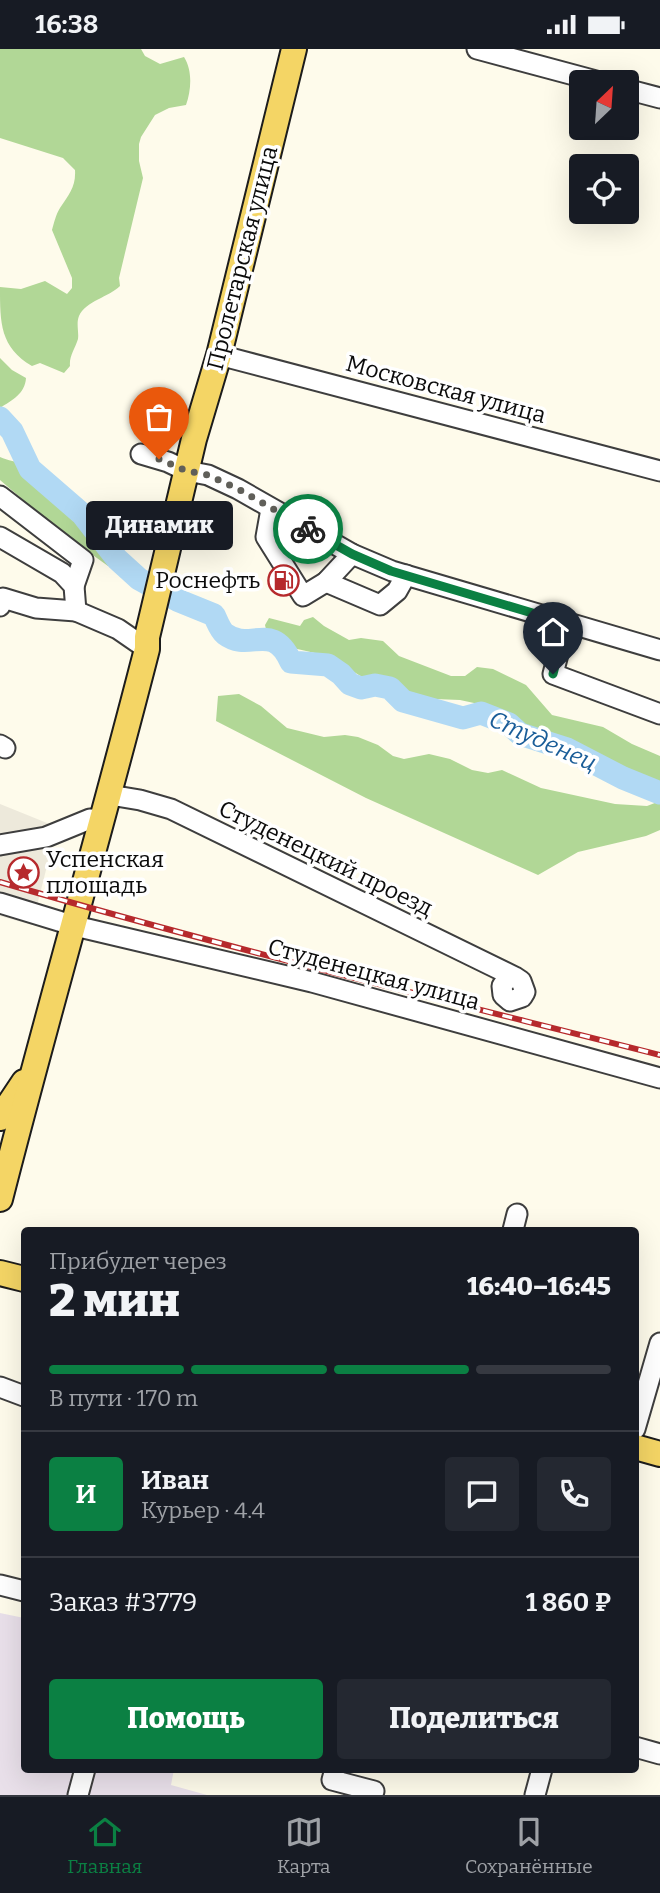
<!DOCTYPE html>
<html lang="ru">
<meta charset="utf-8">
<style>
:root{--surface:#171b24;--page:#242831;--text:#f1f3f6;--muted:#9ea1a6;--line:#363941;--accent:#0b8043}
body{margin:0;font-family:Bitter,serif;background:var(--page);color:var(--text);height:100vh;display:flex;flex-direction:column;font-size:26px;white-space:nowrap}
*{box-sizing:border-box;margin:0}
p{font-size:23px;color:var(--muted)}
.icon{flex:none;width:38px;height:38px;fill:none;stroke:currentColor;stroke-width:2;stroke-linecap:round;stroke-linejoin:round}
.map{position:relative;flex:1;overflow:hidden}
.details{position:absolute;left:21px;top:1178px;width:618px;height:546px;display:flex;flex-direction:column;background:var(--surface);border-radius:7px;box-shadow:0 7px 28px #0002}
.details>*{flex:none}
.needle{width:46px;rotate:25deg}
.controls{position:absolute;left:569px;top:21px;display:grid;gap:14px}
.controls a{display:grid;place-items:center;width:70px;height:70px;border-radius:7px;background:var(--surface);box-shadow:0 7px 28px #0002;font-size:35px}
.pin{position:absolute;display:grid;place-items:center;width:60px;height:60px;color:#fff;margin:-72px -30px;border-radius:50% 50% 50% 0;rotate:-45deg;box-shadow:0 0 7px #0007}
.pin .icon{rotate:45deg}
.courier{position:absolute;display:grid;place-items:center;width:70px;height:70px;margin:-35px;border:5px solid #0b8043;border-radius:50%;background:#fff;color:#222;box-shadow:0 2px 9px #0007}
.bubble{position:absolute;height:49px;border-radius:7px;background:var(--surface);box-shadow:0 7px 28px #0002;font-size:23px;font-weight:800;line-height:49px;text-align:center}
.headline em{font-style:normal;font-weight:800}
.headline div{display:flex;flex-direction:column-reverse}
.headline{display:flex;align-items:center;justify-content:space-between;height:119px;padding:0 28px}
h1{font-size:46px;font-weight:800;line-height:52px}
.bar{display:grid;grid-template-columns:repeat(4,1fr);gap:10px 7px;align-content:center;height:84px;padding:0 28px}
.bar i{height:9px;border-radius:5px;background:var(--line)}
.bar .selected{background:var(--accent)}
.bar p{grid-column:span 4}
.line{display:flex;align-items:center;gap:18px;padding:0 28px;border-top:2px solid var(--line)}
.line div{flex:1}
.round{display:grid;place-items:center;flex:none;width:74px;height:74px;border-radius:7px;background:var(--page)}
.button{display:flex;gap:14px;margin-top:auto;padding:14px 28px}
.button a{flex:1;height:80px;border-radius:7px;background:var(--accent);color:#fff;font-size:28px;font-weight:800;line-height:80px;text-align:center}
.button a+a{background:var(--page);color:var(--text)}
.status{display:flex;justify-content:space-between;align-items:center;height:49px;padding:0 35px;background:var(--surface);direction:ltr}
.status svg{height:19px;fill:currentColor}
.menu{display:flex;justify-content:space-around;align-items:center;height:98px;border-top:2px solid var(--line);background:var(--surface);font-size:19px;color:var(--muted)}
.menu a{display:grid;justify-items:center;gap:4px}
.menu .selected{color:var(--accent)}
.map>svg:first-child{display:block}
</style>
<div class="status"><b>16:38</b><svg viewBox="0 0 49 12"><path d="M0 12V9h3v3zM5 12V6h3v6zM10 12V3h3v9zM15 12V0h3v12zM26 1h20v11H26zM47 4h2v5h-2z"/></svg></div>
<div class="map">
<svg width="660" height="1746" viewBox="0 0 660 1746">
<rect width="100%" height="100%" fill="#fefbeb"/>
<polygon fill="#e9e0ea" points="0,1564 24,1569 24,1720 174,1720 171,1736 207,1746 0,1746"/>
<g fill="#b1d796">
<path d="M0,0h141l4,7 15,8 24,-7c9,14 7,34 2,48l-17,3 -14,7 -14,22 -2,7v17l4,17 -24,100 1,8c-11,11 -34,15 -41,30 -3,7 0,16 -1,23 -3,10 -9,17 -8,27l-6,7 -24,-10 -8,3c-32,-19 -32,-43 -32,-79l21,2 24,-8 22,13 5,-6v-10l-20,-48c2,-7 4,-16 8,-22 9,-14 16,-21 15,-38l-12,-12 -63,-20z"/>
<path d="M0,309l12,12 14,8c-1,16 -14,22 -26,30z"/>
<path d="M0,408c16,7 34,6 47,17l64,84 -3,8 -50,-36 -58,-50z"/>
<polygon points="313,568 324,577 349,591 361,589 383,592 399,607 451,627 465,627 477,618 493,620 526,636 552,666 603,678 632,695 660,707 660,738 655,733 537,684 488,657 460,651 435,650 367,631 328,607 293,599 267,585 265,576 269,569 300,577 304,571"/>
<polygon points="239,645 261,657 287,679 324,688 345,686 358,688 378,696 393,707 404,710 429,705 450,710 472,721 488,724 502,721 541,739 615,755 647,757 660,752 660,781 646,787 578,803 538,826 366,749 216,672 218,647"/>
</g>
<polygon fill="#ede9db" points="0,755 57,778 32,876 0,867"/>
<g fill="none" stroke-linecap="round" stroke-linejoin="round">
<path stroke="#b1d9f4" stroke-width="23" d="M0,369l12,13 18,38 52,45 35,45 22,20 38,21 37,15c3,6 6,15 11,19 25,19 47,-14 66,28l37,3 13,9 9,10 11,4 14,-3 15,3 13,13 60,17 18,-5 28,11 11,10 47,15 56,29 37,15"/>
<defs>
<g id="minor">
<polyline points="477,0 600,33"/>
<polyline points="626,40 660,49"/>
<polyline points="219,306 660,422"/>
<polyline points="141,405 168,413 187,422 208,426 238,440 352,505 392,522 660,601"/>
<polyline points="0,447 83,511 74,537"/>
<polyline points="271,460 266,488 303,547 326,533 352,505"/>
<polyline points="0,488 62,524 74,537 76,562 118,580 147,600"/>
<polyline points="326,533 380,556 397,542 406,526"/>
<polyline points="0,557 3,549 36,559 76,562"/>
<polyline points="566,574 553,625 660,665"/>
<polyline points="0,696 5,699"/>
<polyline points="110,746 140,751 171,760 515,928 521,932 525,943 522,948 510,952 503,946 502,937 507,930 515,928"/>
<polyline points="0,796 46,788 90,770 103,771"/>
<polyline points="0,854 75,877 312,933 660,1029"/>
<polyline points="513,1181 517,1165"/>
<polyline points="0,1338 24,1347"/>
<polyline points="635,1380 660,1294"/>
<polyline points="0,1536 24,1542"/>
<polyline points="635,1698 660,1705"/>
<polyline points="335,1720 332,1731 374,1742"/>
<polyline points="78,1746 85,1720"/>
<polyline points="535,1746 542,1720"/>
</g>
<g id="major">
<polyline points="0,1069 24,1033"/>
<path d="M0,1150c47,-184 100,-366 147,-550v-12l47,-198 25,-84 75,-306"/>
<polyline points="0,1224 24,1230"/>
<polyline points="635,1398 660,1405"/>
</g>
</defs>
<use href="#minor" stroke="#3e3e3e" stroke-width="23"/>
<use href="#major" stroke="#1c1c1c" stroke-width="28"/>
<use href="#minor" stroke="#fff" stroke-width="19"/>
<use href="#major" stroke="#f4d565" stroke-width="24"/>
<defs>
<path id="rail" d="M0,833c218,64 439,117 660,173"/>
</defs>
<use href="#rail" stroke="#b6292c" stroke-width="6"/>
<use href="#rail" stroke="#fff" stroke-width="3.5" stroke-dasharray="10" stroke-linecap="butt"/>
</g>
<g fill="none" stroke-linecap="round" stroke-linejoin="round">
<polyline stroke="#605f59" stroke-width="7" stroke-dasharray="0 12.6" points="159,410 187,422 208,426 238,440 308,480"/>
<polyline stroke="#0b8043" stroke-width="9" points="308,480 352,505 391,522 566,574 553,625"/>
</g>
<defs>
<symbol id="fuel-ring" viewBox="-11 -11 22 22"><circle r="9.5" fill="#fff" stroke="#b6292c" stroke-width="1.5"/><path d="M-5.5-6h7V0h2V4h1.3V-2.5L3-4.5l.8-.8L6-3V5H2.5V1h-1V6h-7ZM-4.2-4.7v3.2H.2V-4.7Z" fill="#b6292c"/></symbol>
<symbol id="sight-ring" viewBox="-11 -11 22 22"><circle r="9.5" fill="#fff" stroke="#b6292c" stroke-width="1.5"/><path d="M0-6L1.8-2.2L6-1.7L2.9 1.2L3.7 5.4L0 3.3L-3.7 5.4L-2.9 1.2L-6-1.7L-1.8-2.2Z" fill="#b6292c"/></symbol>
</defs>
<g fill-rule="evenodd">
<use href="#fuel-ring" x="266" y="514" width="35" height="35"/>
<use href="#sight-ring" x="6" y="806" width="35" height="35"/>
</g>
<g text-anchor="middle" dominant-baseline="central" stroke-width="7" stroke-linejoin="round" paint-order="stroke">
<g font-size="23" fill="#0b0b0b" stroke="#fff">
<text transform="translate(242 209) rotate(-76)">Пролетарская улица</text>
<text transform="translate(446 340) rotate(15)">Московская улица</text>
<text transform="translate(326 809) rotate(26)">Студенецкий проезд</text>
<text transform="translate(374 925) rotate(15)">Студенецкая улица</text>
</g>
<g font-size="23" fill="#0b0b0b" stroke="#fff" text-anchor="end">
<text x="260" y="531">Роснефть</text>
<text x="46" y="810" text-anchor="start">Успенская<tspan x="46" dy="26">площадь</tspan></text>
</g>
<g font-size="24" font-style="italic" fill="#1a5d98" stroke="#fff">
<text transform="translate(543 692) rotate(24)">Студенец</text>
</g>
</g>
</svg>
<div class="controls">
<a><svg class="needle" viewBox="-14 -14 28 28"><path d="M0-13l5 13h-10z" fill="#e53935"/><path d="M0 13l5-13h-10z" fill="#9ea1a6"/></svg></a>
<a><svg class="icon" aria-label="locate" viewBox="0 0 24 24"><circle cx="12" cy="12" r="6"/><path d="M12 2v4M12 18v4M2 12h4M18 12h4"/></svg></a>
</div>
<div class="pin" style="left:159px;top:410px;background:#ea580c"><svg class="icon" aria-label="bag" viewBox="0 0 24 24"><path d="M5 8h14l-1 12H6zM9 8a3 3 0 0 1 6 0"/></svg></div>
<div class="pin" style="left:553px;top:625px;background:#1f2937"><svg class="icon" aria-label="home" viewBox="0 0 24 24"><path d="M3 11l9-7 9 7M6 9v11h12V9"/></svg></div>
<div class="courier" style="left:308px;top:480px"><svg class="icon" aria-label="bike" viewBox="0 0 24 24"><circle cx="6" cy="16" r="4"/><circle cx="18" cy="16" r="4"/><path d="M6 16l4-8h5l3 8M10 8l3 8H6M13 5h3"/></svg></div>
<div class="bubble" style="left:86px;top:452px;width:147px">Динамик</div>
<section class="details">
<div class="headline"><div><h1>2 мин</h1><p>Прибудет через</p></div><em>16:40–16:45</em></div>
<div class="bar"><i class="selected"></i><i class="selected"></i><i class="selected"></i><i></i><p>В пути · 170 m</p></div>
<div class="line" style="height:126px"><b class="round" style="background:var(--accent);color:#fff">И</b><div><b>Иван</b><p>Курьер · 4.4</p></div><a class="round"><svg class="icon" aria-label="chat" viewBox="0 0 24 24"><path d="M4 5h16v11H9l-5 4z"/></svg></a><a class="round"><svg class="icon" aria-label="phone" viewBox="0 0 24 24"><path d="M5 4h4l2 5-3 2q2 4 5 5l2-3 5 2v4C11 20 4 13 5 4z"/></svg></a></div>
<div class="line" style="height:91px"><div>Заказ #3779</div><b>1 860 ₽</b></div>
<div class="button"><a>Помощь</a><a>Поделиться</a></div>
</section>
</div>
<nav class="menu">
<a class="selected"><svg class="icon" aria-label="home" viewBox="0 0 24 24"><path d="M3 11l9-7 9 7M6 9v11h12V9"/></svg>Главная</a>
<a><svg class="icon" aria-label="map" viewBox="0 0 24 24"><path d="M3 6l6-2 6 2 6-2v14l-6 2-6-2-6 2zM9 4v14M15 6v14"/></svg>Карта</a>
<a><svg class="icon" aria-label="saved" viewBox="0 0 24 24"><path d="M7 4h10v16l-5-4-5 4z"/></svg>Сохранённые</a>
</nav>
